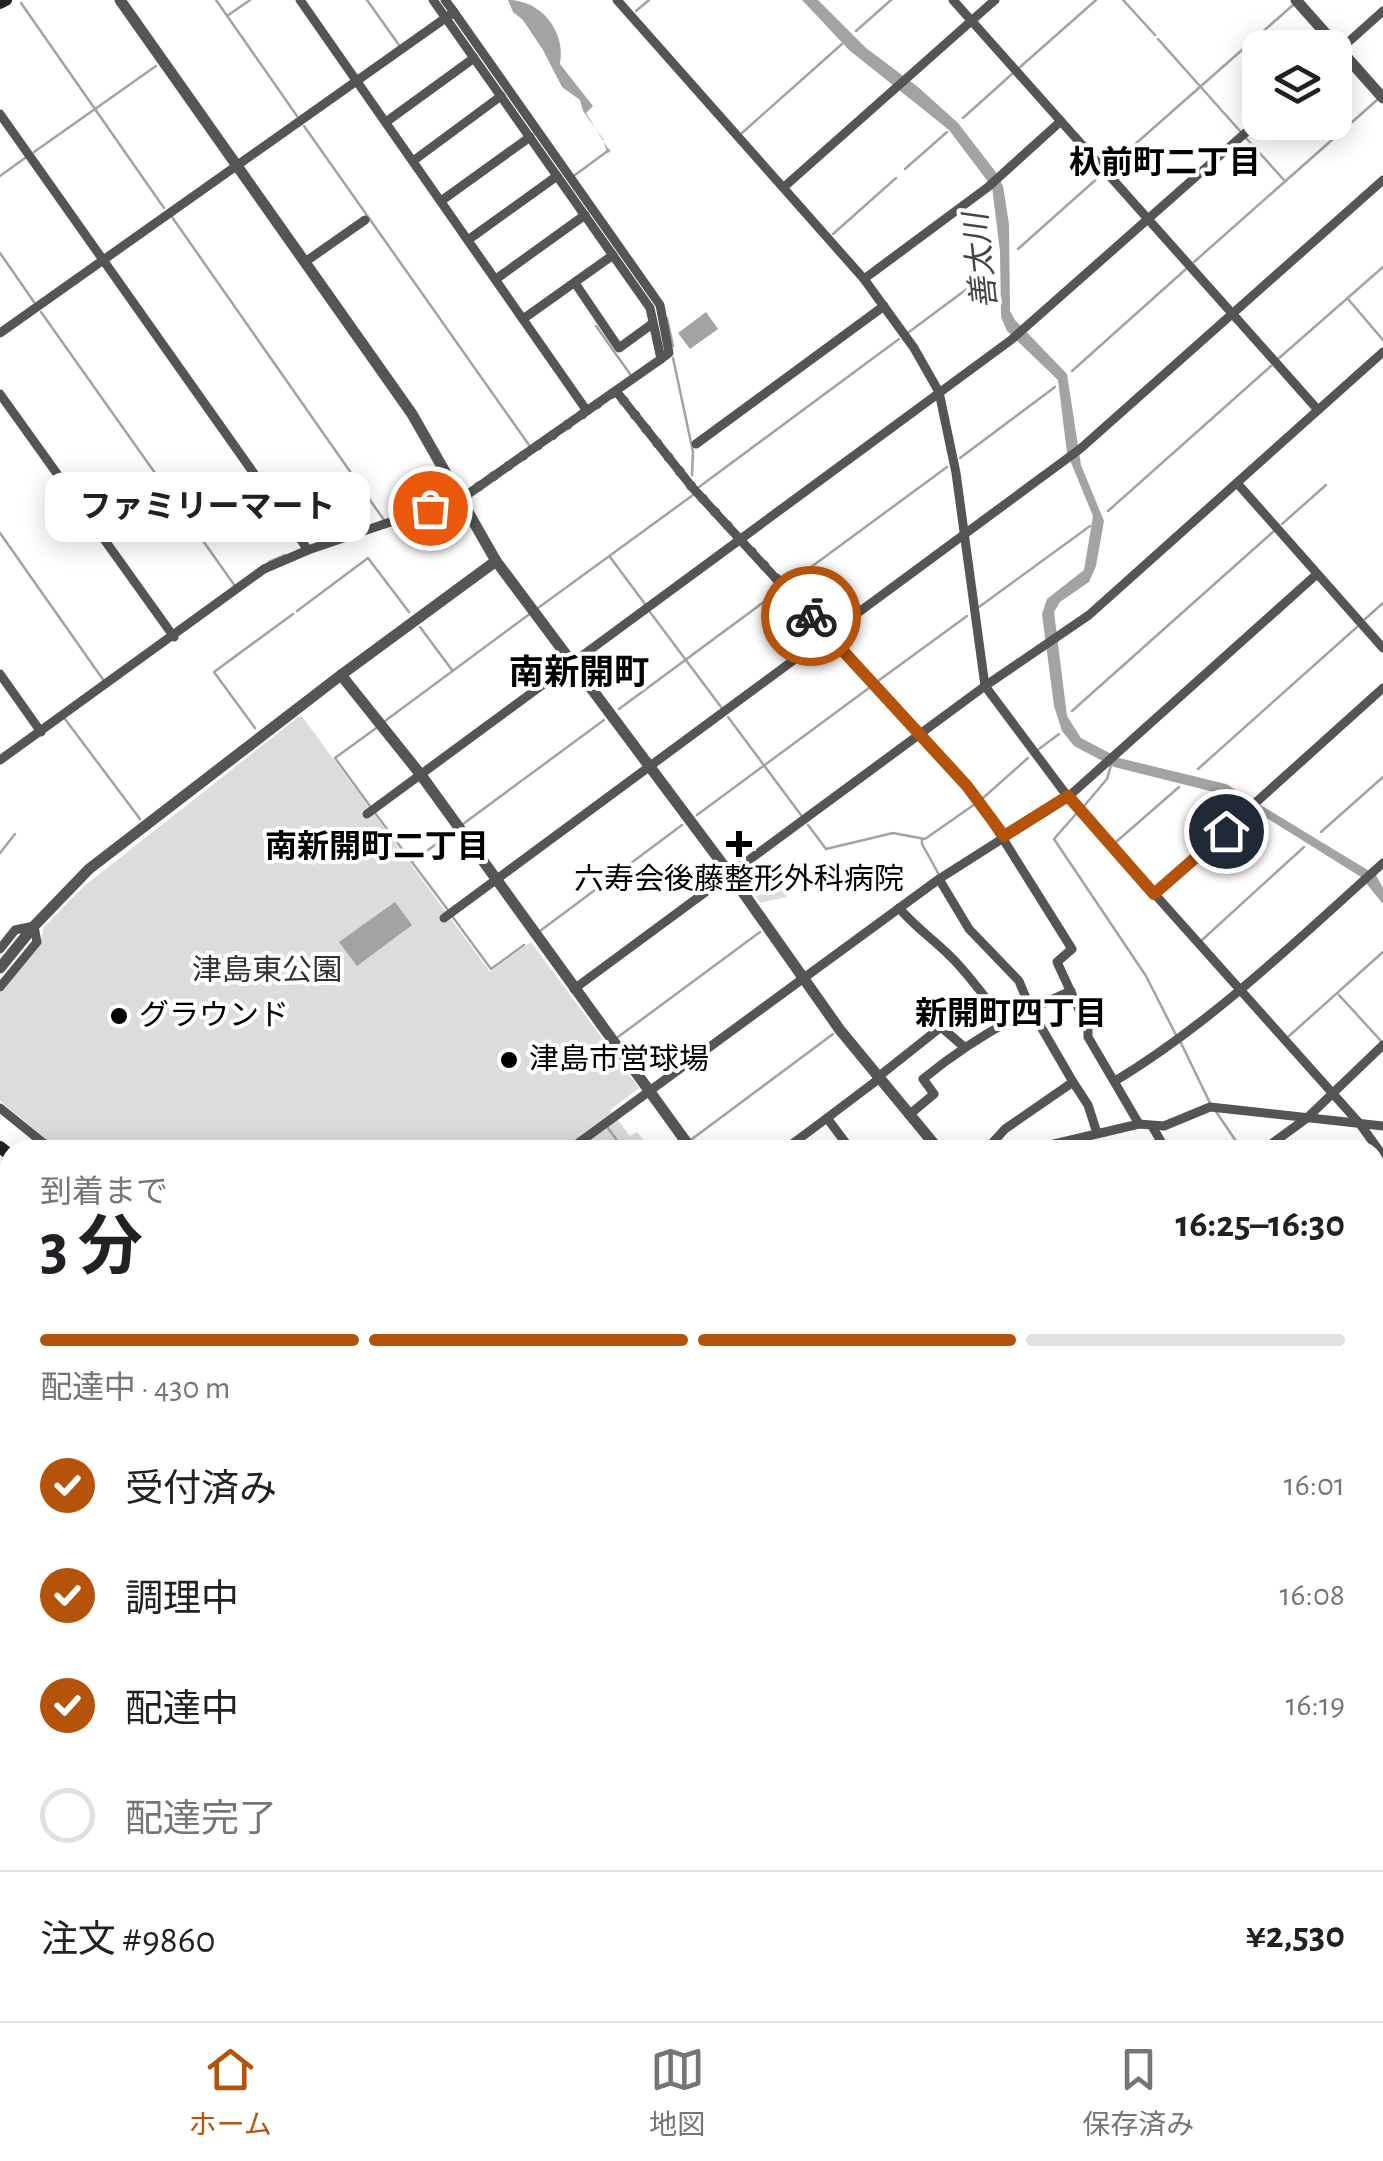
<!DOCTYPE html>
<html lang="ja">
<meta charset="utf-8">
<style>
:root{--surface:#fff;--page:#f6f6f6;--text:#202124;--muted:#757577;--line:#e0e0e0;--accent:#b45309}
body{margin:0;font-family:"Alegreya Sans","Noto Sans JP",sans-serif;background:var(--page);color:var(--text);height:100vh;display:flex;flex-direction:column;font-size:38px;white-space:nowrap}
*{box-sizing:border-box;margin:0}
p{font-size:32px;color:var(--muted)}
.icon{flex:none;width:55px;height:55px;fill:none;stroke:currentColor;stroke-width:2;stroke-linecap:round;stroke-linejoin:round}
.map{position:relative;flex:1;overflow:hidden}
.drawer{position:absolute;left:0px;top:1140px;width:1385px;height:882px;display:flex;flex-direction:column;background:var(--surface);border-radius:30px 30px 0 0;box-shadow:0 5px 25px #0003}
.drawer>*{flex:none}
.buttons{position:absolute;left:1242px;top:30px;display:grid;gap:20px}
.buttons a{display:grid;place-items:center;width:110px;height:110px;border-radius:20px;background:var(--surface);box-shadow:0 5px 25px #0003;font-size:50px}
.pin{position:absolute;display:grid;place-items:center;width:85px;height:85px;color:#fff;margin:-42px;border:5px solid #fff;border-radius:50%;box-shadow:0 2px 10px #0007}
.courier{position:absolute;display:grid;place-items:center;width:100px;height:100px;margin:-50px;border:8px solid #b45309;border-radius:50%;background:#fff;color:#222;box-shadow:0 2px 12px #0007}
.bubble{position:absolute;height:70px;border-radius:20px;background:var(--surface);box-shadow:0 5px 25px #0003;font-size:32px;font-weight:700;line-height:70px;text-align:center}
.summary em{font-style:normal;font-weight:700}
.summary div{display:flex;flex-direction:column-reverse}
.summary{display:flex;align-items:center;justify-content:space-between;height:170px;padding:0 40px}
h1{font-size:65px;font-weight:700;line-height:75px}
.bar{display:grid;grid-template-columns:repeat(4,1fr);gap:15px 10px;align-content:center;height:120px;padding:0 40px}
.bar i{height:12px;border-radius:8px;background:var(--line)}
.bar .on{background:var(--accent)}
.bar p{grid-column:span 4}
.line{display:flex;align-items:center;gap:25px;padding:0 40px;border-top:2px solid var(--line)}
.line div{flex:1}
ol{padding:0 40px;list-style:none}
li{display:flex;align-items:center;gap:30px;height:110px}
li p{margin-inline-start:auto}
li .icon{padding:10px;border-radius:50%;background:var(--accent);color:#fff;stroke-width:4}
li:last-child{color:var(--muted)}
li i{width:55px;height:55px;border:5px solid var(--line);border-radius:50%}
.tabs{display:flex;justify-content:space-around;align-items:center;height:140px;border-top:2px solid var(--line);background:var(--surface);font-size:28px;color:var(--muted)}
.tabs a{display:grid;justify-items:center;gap:5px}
.tabs .on{color:var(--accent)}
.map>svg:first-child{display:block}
</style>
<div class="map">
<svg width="1383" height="2021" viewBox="0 0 1383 2021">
<rect width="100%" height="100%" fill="#fff"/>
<g fill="#dcdcdc">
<polygon points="301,715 490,972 531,942 639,1088 610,1110 630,1136 637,1132 651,1150 576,1150 572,1144 564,1150 59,1150 0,1101 0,993 40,944 44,927 83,887"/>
<polygon points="781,868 787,897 760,903 756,896 762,894 757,873"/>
</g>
<g fill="#a3a3a3">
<path d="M508,0c33,0 58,31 52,64l33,42 -7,7 24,39 -3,1 -4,-14 -20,-28 -3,-11 -18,-13 -19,-37 -20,-30 -10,-8z"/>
<polygon points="802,0 818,0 866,48 918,87 958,123 995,171 1003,186 1009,224 1010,311 1015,320 1067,374 1081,465 1104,521 1096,566 1089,582 1060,602 1054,612 1067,716 1081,738 1119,758 1226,784 1376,875 1383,888 1383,904 1361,877 1246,805 1222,794 1114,767 1074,746 1062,731 1054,706 1042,614 1047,599 1084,570 1093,516 1067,453 1058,380 1007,331 1001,317 1000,251 992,187 949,130 849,50"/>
<polygon points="706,312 718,329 690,349 678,333"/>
<polygon points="395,902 412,925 357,966 339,942"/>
<polygon points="0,1178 10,1185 10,1298 0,1290"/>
<polygon points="885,2013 1022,2013 1032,2021 895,2021"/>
</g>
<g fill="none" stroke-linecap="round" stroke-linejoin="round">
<g stroke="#a3a3a3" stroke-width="2.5">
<polyline points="216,0 297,116"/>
<polyline points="367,0 399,45"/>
<polyline points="1123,0 1155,35"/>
<polyline points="21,3 164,208"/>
<polyline points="636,11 649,0"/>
<polyline points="227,16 250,0"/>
<polyline points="856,31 891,0"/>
<polyline points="1158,39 1240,131"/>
<polyline points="1019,68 1096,0"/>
<polyline points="963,118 1012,74"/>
<polyline points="304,126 529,445"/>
<polyline points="742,133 842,44"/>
<polyline points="1246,138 1284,180"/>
<polyline points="34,152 156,66"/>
<polyline points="1108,168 1293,5"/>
<polyline points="905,169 947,132"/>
<polyline points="575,175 609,150"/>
<polyline points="0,176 25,158"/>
<polyline points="172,217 384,520"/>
<polyline points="833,234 896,178"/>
<polyline points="1018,249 1101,175"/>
<polyline points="0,253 34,302"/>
<polyline points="1194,262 1377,100"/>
<polyline points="1348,299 1383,340"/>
<polyline points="41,312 235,586"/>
<polyline points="667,318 673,346"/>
<polyline points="596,326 630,374"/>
<polyline points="909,332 991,271"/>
<polyline points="673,358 693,452 692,475"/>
<polyline points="1278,359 1383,267"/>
<polyline points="1072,371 1186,269"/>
<polyline points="960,458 1055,387"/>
<polyline points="699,487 899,339"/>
<polyline points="1108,511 1271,366"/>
<polyline points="1282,524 1326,485"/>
<polyline points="0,533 104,681"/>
<polyline points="610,557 645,604"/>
<polyline points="269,562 285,555"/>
<polyline points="788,584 947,467"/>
<polyline points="979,607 1090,526"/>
<polyline points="538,608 693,495"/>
<polyline points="297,611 368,558 409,612"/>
<polyline points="650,612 721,707"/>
<polyline points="1365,619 1383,603"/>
<polyline points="420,627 452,670"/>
<polyline points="878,681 967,616"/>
<polyline points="619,709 780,590"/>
<polyline points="1072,711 1274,531"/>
<polyline points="728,717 801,815"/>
<polyline points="65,719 140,819"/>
<polyline points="385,721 531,613"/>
<polyline points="255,728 214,672 293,614"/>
<polyline points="1039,749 1059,734"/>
<polyline points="1198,769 1357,627"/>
<polyline points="983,798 1028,758"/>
<polyline points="370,806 335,758 379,726"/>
<polyline points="1084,806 1107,779 1112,762"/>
<polyline points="375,813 448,910"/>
<polyline points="1076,814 1054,839 1146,976 1177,1037"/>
<polyline points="697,815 869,688"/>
<polyline points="463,824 604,720"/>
<polyline points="808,825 826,849 893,833 925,839 975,804"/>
<polyline points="1321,832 1383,777"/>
<polyline points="922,839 922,844 938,873"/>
<polyline points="1116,842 1179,787"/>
<polyline points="0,853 15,834"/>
<polyline points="413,861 454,831"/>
<polyline points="452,916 491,969 524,945"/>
<polyline points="540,931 682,825"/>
<polyline points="1202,940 1304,847"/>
<polyline points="1339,995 1381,1041"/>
<polyline points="1289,1036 1383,952"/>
<polyline points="618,1037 760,932"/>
<polyline points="1181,1043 1210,1103"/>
<polyline points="1215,1110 1242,1150"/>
<polyline points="608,1128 624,1150"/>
<polyline points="692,1139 833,1034"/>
<polyline points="893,1150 900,1145"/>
<polyline points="0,1335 10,1344"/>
<polyline points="1375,1454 1383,1448"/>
<polyline points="1375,1608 1383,1602"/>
<polyline points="1375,1623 1383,1634"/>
<polyline points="0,1690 10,1682"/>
<polyline points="0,1872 10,1885"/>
<polyline points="297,2012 304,2021"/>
<polyline points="414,2012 421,2021"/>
<polyline points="484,2012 488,2016"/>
<polyline points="681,2012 689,2021"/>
<polyline points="835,2012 845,2021"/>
<polyline points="63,2021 67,2012"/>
<polyline points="388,2021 398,2012"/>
<polyline points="1278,2021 1286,2012"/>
</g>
<defs>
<g id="primary">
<polyline points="1375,1377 1383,1372"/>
<polyline points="519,2021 529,2012"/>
</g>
</defs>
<use href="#primary" stroke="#dbdbdb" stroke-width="20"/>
<g stroke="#555" stroke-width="9">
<polyline points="300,0 587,411"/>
<polyline points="433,0 650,308 661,359 461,499"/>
<polyline points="617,0 864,279 914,348 939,392 956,473 985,686 1068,797 1360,1124 1383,1156"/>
<polyline points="953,0 1318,410"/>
<polyline points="454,12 660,305 669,353 661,359"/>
<polyline points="1335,54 1383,11"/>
<polyline points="0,114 308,550"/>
<polyline points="386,122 474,58"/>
<polyline points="413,161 501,96"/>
<polyline points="784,187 995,0"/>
<polyline points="441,201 530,137"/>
<polyline points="468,240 557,176"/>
<polyline points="305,262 365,220"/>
<polyline points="496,279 585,215"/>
<polyline points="864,279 988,187 1061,121"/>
<polyline points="575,283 619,348 652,324"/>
<polyline points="523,319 613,255"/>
<polyline points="0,333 454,12 445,0"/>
<polyline points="616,391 692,487 978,799 1072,949 1057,962 1088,1029 1088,1037 1139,1124"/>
<polyline points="0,394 174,637"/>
<polyline points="696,444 884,306"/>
<polyline points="1237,483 1383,648"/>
<polyline points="0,674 41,732"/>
<polyline points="0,760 264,569 308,550 461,498"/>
<polyline points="367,814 1011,340 1260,120"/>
<polyline points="939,879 969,929 1019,981 1030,1008 1073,1082 1005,1129 986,1150"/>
<polyline points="1154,894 1383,688"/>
<path d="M899,908c18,21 33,30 51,48 20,19 37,46 56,66"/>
<polyline points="444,918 1080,449 1383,180"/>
<polyline points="0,949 15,930 34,926 37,942 0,987"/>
<polyline points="574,989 985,686 1089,615 1383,352"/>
<polyline points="878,1077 941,1027 963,1046"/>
<path d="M1115,1081c98,-59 183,-142 268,-218"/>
<polyline points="1073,1082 1088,1105 1097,1133"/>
<polyline points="0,1108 52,1150"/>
<path d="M909,1115l25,-21 -11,-15c45,-37 94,-65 148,-88"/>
<polyline points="827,1118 880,1078"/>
<polyline points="1152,1126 1166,1150"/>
<polyline points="569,1150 939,879 1068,797 1317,574"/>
<polyline points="784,1150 827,1118 851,1150"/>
<polyline points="1046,1150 1054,1144 1139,1124 1164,1126 1210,1107 1383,1126"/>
<polyline points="1263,1150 1307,1118 1383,1045"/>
<polyline points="1375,1231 1383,1225"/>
<polyline points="0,1356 10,1364"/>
<polyline points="0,1401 10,1409"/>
<polyline points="10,1430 3,1438 10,1448"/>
<polyline points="1375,1465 1383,1477"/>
<polyline points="0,1511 10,1501"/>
<polyline points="0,1536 10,1539"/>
<polyline points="0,1604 10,1596"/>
<polyline points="1375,1688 1383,1682"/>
<polyline points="0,1789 10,1781"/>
<polyline points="1375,1809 1383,1803"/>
<polyline points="1375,1847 1383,1842"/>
<polyline points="0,1951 10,1943"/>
<polyline points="475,2012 484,2021"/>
<polyline points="802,2012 813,2021"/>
<polyline points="1096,2012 1107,2021"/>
<polyline points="1358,2012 1369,2021"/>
<polyline points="69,2021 73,2012"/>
<polyline points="96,2021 100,2012"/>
<polyline points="267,2021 277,2012"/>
<polyline points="495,2021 505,2012"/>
<polyline points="557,2021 567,2012"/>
<polyline points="653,2021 664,2012"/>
<polyline points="1181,2021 1188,2012"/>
<polyline points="1376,2021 1383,2015"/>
</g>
<g stroke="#555" stroke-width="11">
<polyline points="120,0 412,414 496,561 730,874 840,1030 939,1150"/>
<polyline points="1296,0 1383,98"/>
<polyline points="341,675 421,775 692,1150"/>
<polyline points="0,968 34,926 89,869 341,675 496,561"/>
<polyline points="0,1763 10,1775"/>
<polyline points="1375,1764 1383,1775"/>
<polyline points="209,2012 216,2021"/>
</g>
<g stroke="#222" stroke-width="12">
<polyline points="0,3 6,0"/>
<polyline points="0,1147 10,1155"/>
<polyline points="1050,2012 1060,2021"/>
</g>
<use href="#primary" stroke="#000" stroke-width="15"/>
</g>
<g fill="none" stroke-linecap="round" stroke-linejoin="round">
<polyline stroke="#595959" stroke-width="10" stroke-dasharray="0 18" points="430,508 461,499 616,391 692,487 811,616"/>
<polyline stroke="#b45309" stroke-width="12" points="811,616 967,786 1004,836 1068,796 1154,894 1226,831"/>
</g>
<g fill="#000" stroke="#fff" stroke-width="4">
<path d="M734 829h10v10h10v10h-10v10h-10v-10h-10v-10h10z"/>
<circle cx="119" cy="1016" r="10"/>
<circle cx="509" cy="1060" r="10"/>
</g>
<g text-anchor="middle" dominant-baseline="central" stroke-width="8" stroke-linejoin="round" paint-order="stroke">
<g font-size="30" fill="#000" stroke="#fff" text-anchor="start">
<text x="739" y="880" text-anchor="middle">六寿会後藤整形外科病院</text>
<text x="139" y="1016">グラウンド</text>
<text x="529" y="1060">津島市営球場</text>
</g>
<g font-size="30" fill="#333" stroke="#fff">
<text x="267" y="971">津島東公園</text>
</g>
<g font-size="32" font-weight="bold" fill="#000" stroke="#fff">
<text x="1165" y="163">杁前町二丁目</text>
<text x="377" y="847">南新開町二丁目</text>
<text x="1011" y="1014">新開町四丁目</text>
</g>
<g font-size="32" font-style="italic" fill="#444" stroke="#fff">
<text transform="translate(981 261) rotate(-96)">善太川</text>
</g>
<g font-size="35" font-weight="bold" fill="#000" stroke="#fff">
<text x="579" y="673">南新開町</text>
</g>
</g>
</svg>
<div class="buttons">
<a><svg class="icon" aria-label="layers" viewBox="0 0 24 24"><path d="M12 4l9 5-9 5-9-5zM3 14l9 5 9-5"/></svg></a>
</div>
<div class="pin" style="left:430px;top:508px;background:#ea580c"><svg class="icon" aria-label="bag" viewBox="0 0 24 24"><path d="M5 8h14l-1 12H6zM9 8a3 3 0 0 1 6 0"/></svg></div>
<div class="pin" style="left:1226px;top:831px;background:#1f2937"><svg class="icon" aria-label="home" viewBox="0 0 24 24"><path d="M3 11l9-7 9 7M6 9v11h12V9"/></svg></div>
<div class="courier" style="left:811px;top:616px"><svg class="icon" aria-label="bike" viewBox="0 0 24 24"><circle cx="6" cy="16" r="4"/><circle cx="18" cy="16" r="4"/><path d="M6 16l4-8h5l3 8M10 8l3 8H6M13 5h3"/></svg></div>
<div class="bubble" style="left:45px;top:472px;width:325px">ファミリーマート</div>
<section class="drawer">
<div class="summary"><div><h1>3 分</h1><p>到着まで</p></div><em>16:25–16:30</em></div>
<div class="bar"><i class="on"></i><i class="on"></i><i class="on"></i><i></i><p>配達中 · 430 m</p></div>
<ol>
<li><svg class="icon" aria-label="check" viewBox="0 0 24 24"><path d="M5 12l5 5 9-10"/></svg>受付済み<p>16:01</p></li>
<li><svg class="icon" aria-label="check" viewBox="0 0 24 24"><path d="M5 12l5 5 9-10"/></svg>調理中<p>16:08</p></li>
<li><svg class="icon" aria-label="check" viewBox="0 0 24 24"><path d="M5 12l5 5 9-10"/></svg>配達中<p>16:19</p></li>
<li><i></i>配達完了</li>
</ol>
<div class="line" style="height:130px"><div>注文 #9860</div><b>¥2,530</b></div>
</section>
</div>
<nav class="tabs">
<a class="on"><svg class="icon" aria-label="home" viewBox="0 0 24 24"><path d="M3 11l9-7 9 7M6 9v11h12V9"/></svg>ホーム</a>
<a><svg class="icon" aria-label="map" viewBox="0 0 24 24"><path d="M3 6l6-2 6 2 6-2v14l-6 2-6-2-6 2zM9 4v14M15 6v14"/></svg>地図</a>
<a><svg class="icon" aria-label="saved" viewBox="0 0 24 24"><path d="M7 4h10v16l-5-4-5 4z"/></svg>保存済み</a>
</nav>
